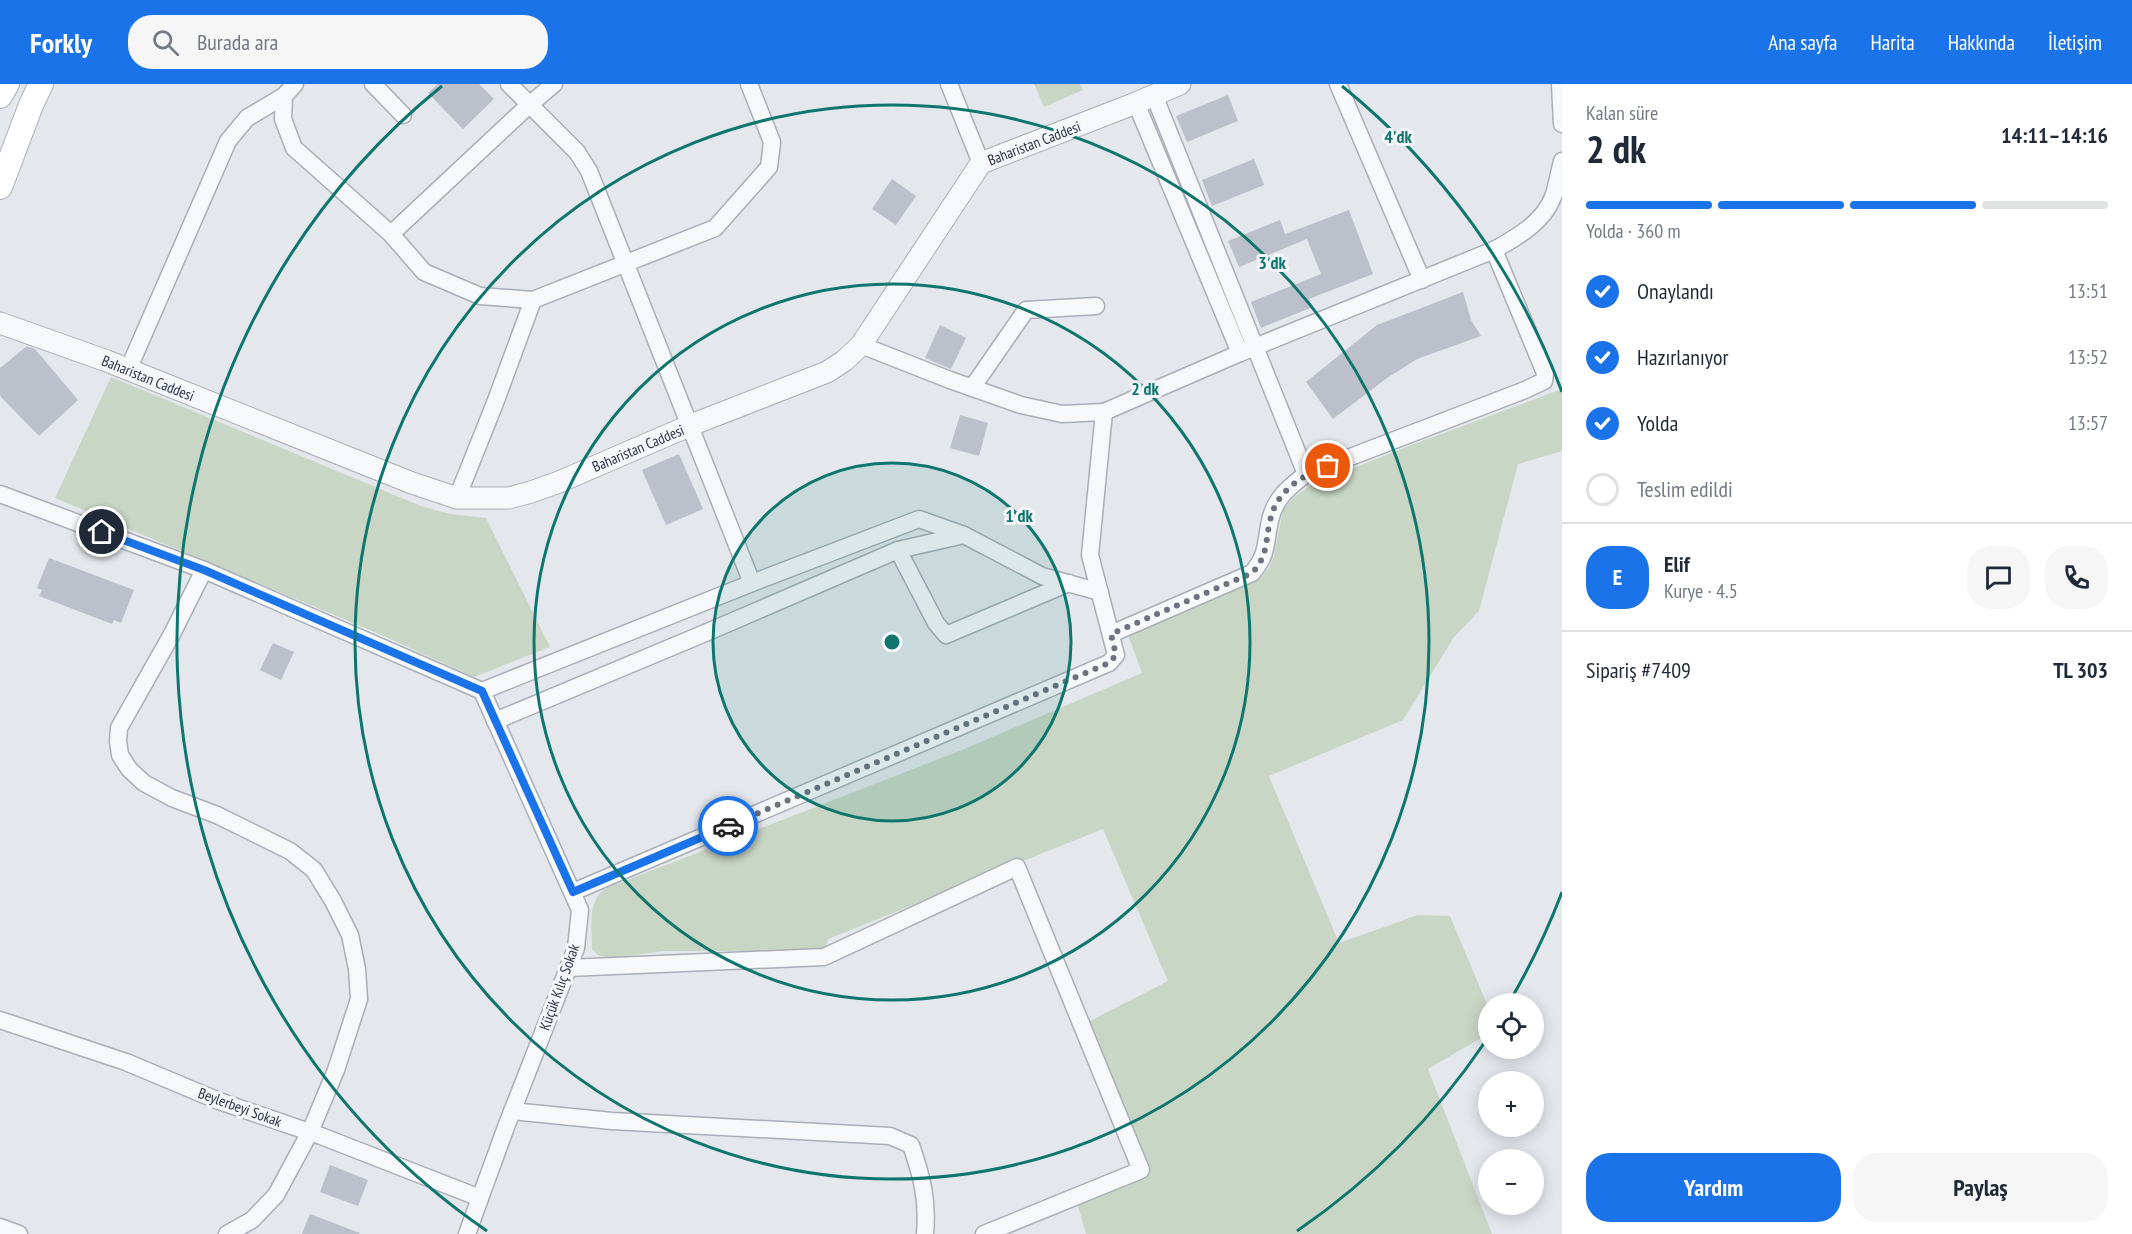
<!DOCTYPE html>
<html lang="tr">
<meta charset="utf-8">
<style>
:root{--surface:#fff;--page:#f6f6f7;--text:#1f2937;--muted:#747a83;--line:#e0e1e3;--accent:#1a73e8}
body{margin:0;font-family:"PT Sans Narrow",sans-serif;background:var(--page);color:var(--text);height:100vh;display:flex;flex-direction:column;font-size:22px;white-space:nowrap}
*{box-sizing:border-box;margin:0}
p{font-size:20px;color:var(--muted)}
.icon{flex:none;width:33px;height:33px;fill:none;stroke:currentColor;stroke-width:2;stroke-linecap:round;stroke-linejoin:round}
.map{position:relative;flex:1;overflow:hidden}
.sheet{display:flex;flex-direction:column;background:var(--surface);width:570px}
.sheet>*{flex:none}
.tools{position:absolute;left:1478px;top:909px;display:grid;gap:12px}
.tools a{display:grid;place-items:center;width:66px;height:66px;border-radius:50%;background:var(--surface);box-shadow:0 3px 15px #0003;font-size:30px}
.pin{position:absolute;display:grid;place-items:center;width:51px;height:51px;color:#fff;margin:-26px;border:3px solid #fff;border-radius:50%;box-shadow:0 2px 6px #0007}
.courier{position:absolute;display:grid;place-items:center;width:60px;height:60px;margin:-30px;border:4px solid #1a73e8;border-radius:50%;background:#fff;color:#222;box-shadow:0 2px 8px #0007}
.summary em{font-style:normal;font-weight:700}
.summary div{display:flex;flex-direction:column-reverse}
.summary{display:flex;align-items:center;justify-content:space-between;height:102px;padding:0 24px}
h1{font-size:39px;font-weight:700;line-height:45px}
.bar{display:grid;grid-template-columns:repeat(4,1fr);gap:9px 6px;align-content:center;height:72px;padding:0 24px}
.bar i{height:8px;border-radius:4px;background:var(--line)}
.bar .on{background:var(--accent)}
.bar p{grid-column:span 4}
.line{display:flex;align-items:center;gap:15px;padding:0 24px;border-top:2px solid var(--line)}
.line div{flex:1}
.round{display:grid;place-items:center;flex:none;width:63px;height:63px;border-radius:24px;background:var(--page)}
ol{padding:0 24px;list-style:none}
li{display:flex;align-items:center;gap:18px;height:66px}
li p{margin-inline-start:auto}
li .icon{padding:6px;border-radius:50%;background:var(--accent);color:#fff;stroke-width:4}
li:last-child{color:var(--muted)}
li i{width:33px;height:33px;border:3px solid var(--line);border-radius:50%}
.cta{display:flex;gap:12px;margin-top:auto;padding:12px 24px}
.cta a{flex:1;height:69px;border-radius:24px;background:var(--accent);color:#fff;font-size:24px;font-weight:700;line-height:69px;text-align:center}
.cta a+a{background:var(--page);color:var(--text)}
header{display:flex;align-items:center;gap:36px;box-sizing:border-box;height:84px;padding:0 30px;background:var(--accent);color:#fff}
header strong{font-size:28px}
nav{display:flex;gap:33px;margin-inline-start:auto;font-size:21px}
.search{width:420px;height:54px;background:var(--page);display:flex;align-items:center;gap:15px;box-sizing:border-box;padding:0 21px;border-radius:24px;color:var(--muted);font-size:22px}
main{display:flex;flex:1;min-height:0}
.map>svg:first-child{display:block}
</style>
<header>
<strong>Forkly</strong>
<div class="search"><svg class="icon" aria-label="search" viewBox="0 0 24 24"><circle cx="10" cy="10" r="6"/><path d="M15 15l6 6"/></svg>Burada ara</div>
<nav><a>Ana sayfa</a><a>Harita</a><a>Hakkında</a><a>İletişim</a></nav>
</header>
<main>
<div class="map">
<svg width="1562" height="1150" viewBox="0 0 1562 1150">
<rect width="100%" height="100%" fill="#e4e7ec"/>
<g fill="#c9d6c5">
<polygon points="1034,0 1080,0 1083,6 1044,23"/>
<polygon points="111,293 421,422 450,430 486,434 550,563 474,593 377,549 55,414"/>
<path d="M1562,305v62l-44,13 -39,147 -25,26 -51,83 -134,56 70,167 79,-28 32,1 38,91v27l-60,35 64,165h-406l-12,-42 65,-25 -49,-146 78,-40 -65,-152 -275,110 -3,12h-160l-54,7 -13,-3 -6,-6c0,-21 -5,-45 12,-60l358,-139 180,-77 -14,-38 131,-55 10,-12 5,-13 9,-45 10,-12 18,-13 98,-39z"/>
</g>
<g fill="#bbc0ca">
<polygon points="438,0 479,0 494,15 463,45 428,9"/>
<polygon points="1228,11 1238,37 1187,58 1176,32"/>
<polygon points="1254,75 1264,101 1212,122 1202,96"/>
<polygon points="892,95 916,112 896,141 872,125"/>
<polygon points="1349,126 1373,190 1309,215 1313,223 1261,244 1251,218 1321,190 1307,155 1239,183 1228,157 1280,136 1285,150"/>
<polygon points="1463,208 1471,236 1481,252 1417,275 1387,294 1333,335 1306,298 1377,241"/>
<polygon points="940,241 966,254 951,285 925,274"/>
<polygon points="27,262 35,265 78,316 39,352 0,312 0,284"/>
<polygon points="960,331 988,339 979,372 950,364"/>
<polygon points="679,370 703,425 666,441 642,386"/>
<polygon points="49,474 134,506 121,539 114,536 112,540 39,512 42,506 37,504"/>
<polygon points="273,559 294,568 281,596 260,586"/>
<polygon points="330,1081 368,1096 358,1122 320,1108"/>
<polygon points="310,1130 360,1149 359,1150 302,1150"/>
</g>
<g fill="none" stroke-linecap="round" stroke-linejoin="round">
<defs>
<g id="minor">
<polyline points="295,0 284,12 283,35 294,64 391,150 528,22 554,0"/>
<polyline points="373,0 403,31"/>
<polyline points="509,0 577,68 589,87 752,499"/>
<polyline points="949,0 981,79"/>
<polyline points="1338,0 1422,196"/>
<polyline points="1560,0 1562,40"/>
<polyline points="1154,11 1306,390"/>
<polyline points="1136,19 1240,269"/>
<polyline points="391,150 424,188 480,212 533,216 715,144 769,83 772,58 749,0"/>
<polyline points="861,261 950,296 1021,321 1062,330 1104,328"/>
<polyline points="128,286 228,57 247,34 284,12"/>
<polyline points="972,304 1026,226 1096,222"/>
<polyline points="0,410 204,486 482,607 580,826 576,864 506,1043 467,1150"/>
<polyline points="457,414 495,319 533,216"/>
<polyline points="898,466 936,539 946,551 1069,499"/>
<polyline points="204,486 172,550 119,644 118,657 120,671 129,685 144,699 172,714 217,731 290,767 314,786 333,817 350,851 357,885 359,915 336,986 310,1048 276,1111 252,1136 227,1150"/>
<path d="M1111,550l141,-61c16,-18 13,-30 18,-52 4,-22 19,-34 36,-47l219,-84 19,-9 1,-8 -51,-123"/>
<polyline points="482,607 752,499 919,435 964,451 1042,492 1100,508"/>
<polyline points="495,637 710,547 898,466 964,451"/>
<path d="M573,808l536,-229 7,-8 -26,-100 14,-143 136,-59 254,-103c23,-13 49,-27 59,-53 4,-11 6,-25 9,-36"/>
<polyline points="568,884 824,873 1017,783 1141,1086 984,1150"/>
<polyline points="0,936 126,978 219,1017 321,1052 480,1114"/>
<path d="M512,1027l100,10 278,15 21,9c11,32 17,55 14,89"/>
<polyline points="0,1143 19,1150"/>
</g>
<polyline id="tertiary" points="0,239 107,277 412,399 457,414 509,414 531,408 559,398 691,341 827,288 844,277 861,261 981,79 1136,19 1180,0"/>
<g id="secondary">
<polyline points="0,12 7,0"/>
<polyline points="0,103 31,21 41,0"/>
</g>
</defs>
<use href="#minor" stroke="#a9aeb7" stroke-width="19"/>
<use href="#tertiary" stroke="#a9aeb7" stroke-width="23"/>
<use href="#secondary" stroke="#a9aeb7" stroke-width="26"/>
<use href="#minor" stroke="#f7f8fa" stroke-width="16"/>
<use href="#tertiary" stroke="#f7f8fa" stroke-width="21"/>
<use href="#secondary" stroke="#fff" stroke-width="24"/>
</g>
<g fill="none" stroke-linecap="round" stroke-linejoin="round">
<path stroke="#6c737f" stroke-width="6" stroke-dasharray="0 10.8" d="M728,742l381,-163 7,-8 -5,-21 141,-61c16,-17 13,-30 18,-52 6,-30 31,-45 58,-55"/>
<polyline stroke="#1a73e8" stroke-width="8" points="102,448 204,486 482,607 573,808 728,742"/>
</g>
<circle cx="892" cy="558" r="179" fill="#0f766e" fill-opacity=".12"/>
<g fill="none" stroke="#0f766e" stroke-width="3">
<circle cx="892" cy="558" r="179"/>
<circle cx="892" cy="558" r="358"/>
<circle cx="892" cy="558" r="537"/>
<path d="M1562 808A715 715 0 0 1 1511 915M1485 958A715 715 0 0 1 1297 1147M487 1147A715 715 0 0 1 442 2M1342 2A715 715 0 0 1 1562 308"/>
</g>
<g text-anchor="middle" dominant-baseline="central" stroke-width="6" stroke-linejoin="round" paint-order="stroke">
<g font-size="15" fill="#2b3445" stroke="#f4f6f9">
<text transform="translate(1034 59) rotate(-21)">Baharistan Caddesi</text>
<text transform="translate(148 294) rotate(22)">Baharistan Caddesi</text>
<text transform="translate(638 364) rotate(-23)">Baharistan Caddesi</text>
<text transform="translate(559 903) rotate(-70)">Küçük Kılıç Sokak</text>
<text transform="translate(240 1023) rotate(20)">Beylerbeyi Sokak</text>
</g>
</g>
<circle cx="892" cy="558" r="9" fill="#0f766e" stroke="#f4f6f9" stroke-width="3"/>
<g font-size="18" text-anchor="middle" font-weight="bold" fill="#0f766e" stroke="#f4f6f9" stroke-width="6" stroke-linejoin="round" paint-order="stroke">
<text x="1398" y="59">4 dk</text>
<text x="1272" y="185">3 dk</text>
<text x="1145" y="311">2 dk</text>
<text x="1019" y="438">1 dk</text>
</g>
</svg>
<div class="tools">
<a><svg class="icon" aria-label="locate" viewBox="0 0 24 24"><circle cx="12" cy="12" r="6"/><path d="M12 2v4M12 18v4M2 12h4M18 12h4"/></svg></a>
<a>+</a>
<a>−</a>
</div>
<div class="pin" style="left:1328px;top:382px;background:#ea580c"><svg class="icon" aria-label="bag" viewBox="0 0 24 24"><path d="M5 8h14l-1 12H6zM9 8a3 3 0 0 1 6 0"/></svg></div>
<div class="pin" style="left:102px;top:448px;background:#1f2937"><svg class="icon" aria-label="home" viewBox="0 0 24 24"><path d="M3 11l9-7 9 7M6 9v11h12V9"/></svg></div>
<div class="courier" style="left:728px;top:742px"><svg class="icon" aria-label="car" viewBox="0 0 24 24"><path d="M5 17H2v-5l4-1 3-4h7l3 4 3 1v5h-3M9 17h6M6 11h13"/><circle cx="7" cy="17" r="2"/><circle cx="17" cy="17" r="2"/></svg></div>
</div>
<section class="sheet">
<div class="summary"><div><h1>2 dk</h1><p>Kalan süre</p></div><em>14:11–14:16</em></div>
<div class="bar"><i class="on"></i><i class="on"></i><i class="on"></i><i></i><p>Yolda · 360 m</p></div>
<ol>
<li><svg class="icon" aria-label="check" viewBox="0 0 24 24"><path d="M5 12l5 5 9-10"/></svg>Onaylandı<p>13:51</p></li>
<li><svg class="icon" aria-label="check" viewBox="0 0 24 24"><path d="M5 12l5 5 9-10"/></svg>Hazırlanıyor<p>13:52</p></li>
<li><svg class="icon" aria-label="check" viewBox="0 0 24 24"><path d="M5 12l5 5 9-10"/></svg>Yolda<p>13:57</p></li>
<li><i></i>Teslim edildi</li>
</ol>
<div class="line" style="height:108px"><b class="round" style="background:var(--accent);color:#fff">E</b><div><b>Elif</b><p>Kurye · 4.5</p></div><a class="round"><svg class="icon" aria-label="chat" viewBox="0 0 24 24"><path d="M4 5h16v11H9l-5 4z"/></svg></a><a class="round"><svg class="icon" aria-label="phone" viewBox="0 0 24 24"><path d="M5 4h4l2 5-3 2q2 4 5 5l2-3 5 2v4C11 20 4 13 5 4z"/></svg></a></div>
<div class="line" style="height:78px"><div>Sipariş #7409</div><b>TL 303</b></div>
<div class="cta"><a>Yardım</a><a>Paylaş</a></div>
</section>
</main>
